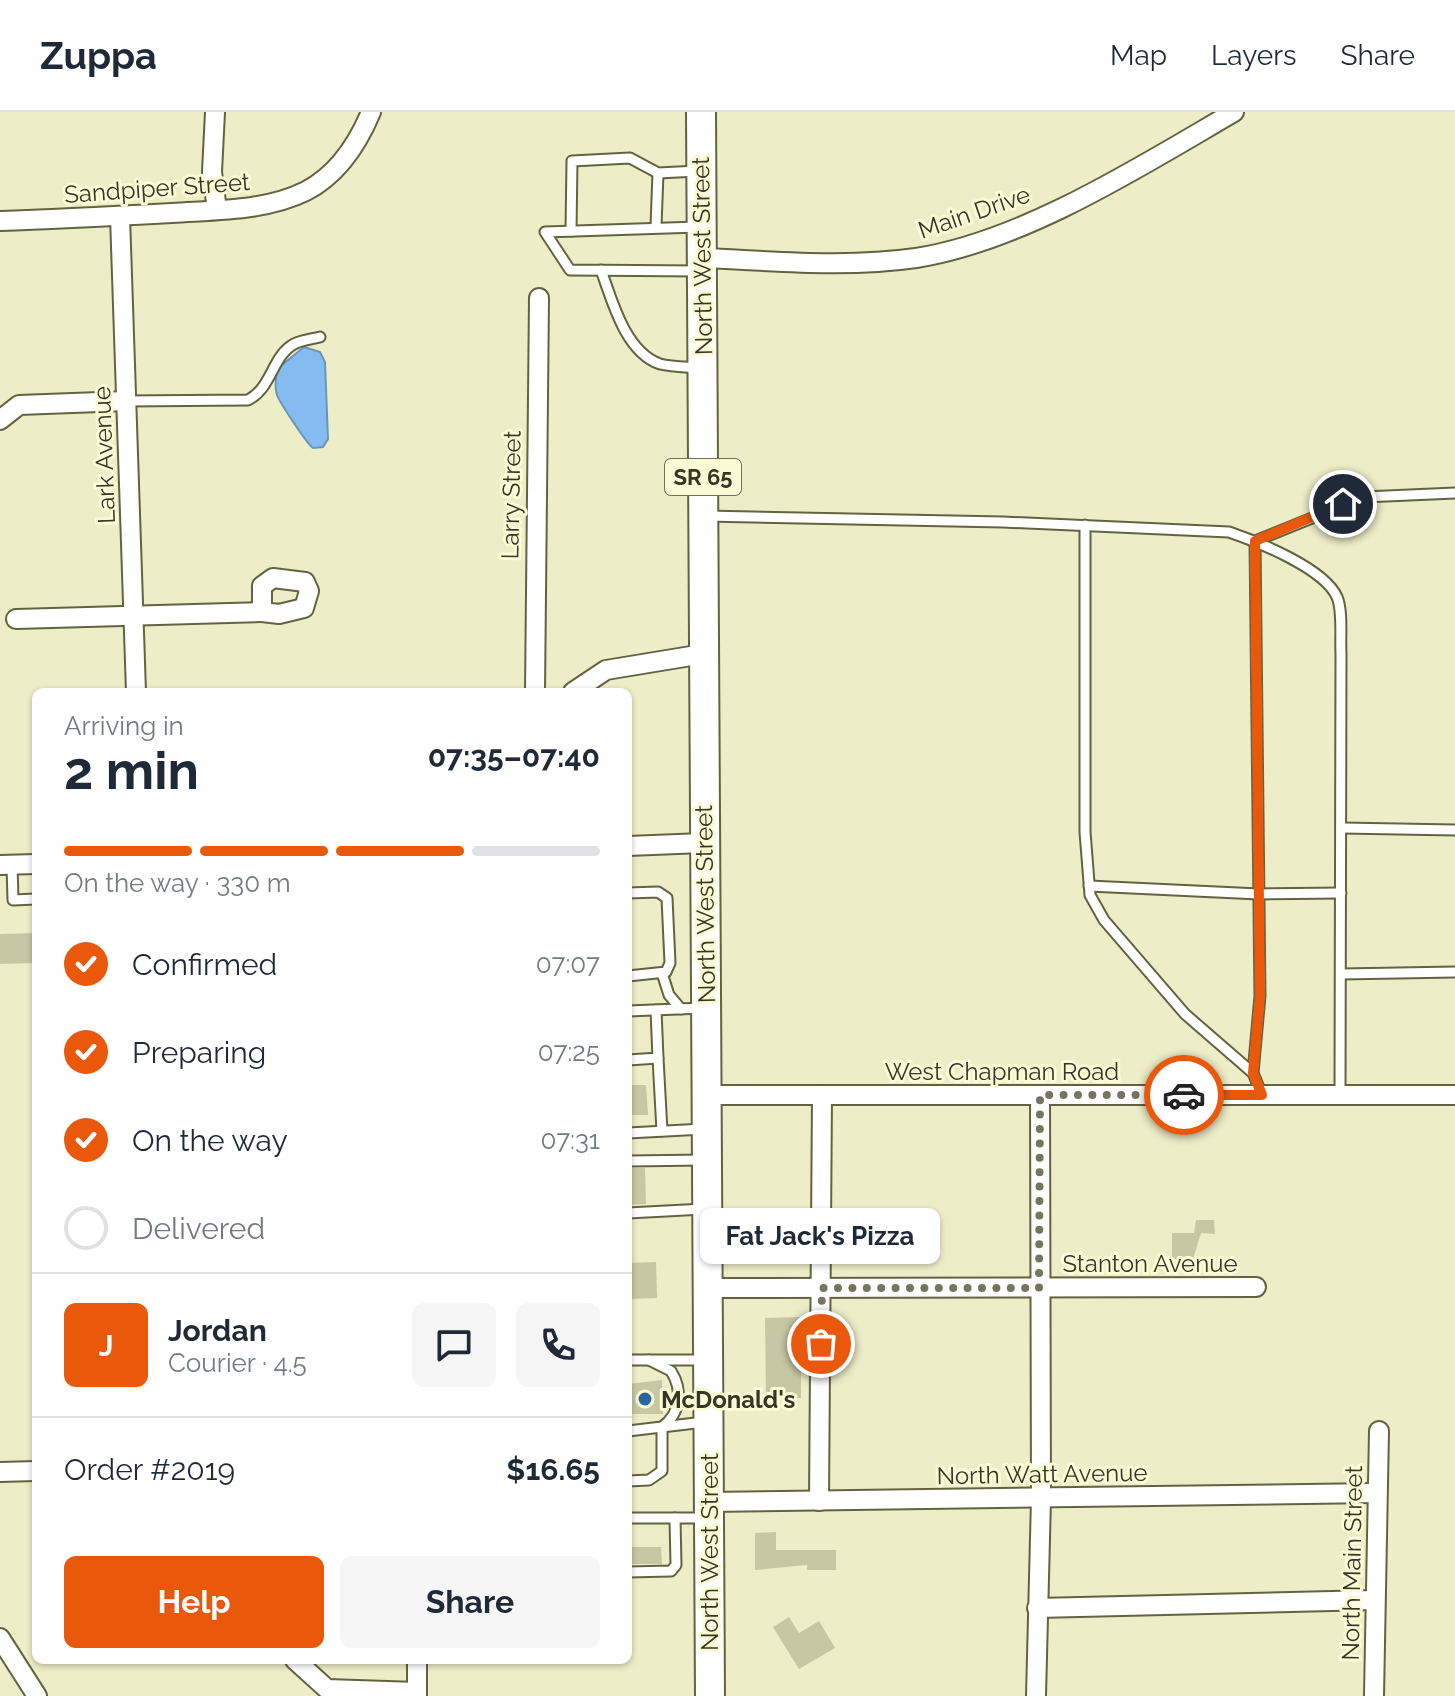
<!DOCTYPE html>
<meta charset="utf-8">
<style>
:root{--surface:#fff;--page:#f6f6f7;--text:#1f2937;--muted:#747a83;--line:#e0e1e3;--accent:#ea580c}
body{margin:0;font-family:Raleway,sans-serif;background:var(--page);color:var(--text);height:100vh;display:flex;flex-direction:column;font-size:30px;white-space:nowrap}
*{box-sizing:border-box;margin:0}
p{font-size:26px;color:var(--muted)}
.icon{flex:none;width:44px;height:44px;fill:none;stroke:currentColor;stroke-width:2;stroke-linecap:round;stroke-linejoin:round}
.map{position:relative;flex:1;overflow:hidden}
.side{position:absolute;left:32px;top:576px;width:600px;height:976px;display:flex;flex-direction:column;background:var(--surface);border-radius:12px;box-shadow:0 2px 6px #0004}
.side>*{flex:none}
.pin{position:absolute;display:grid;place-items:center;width:68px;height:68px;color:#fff;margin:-34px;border:4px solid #fff;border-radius:50%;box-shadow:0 2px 8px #0007}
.courier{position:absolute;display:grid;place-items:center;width:80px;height:80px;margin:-40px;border:6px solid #ea580c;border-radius:50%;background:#fff;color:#222;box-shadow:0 2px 10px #0007}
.bubble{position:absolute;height:56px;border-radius:12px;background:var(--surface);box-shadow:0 2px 6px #0004;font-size:26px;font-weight:700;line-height:56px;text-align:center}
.overview em{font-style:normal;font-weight:700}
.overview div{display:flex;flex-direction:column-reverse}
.overview{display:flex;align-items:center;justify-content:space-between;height:136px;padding:0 32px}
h1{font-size:52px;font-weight:700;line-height:60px}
.bar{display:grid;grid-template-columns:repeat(4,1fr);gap:12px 8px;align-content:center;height:96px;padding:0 32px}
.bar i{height:10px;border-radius:6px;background:var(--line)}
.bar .on{background:var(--accent)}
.bar p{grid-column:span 4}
.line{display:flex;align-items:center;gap:20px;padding:0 32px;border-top:2px solid var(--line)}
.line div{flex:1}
.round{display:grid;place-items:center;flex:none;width:84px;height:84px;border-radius:12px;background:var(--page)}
ol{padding:0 32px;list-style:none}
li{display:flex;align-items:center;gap:24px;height:88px}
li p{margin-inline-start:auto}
li .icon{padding:8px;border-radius:50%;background:var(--accent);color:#fff;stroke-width:4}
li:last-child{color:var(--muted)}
li i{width:44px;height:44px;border:4px solid var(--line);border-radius:50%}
.action{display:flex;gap:16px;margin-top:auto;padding:16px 32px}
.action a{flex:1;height:92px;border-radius:12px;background:var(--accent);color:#fff;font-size:32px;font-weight:700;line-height:92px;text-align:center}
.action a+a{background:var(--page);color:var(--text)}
header{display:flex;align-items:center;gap:48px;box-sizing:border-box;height:112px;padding:0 40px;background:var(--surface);border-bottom:2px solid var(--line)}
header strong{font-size:38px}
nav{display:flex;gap:44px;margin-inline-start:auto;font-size:28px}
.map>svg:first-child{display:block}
</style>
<header>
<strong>Zuppa</strong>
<nav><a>Map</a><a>Layers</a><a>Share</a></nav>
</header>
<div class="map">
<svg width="1455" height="1584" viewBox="0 0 1455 1584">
<rect width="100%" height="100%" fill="#ededc8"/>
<path fill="#84bcf2" stroke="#6d94b5" stroke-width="2" d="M304,235l16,5 5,10 3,77 -5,8 -10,1c-6,-4 -33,-45 -36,-53 -3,-9 -1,-17 0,-26z"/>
<g fill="#c7c8a3">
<polygon points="36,821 36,851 0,852 0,822"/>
<polygon points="628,973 646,973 648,1003 628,1003"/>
<polygon points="628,1056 645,1056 646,1092 628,1093"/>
<polygon points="1196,1108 1214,1108 1215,1122 1201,1121 1193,1147 1172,1147 1172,1121 1194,1121"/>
<polygon points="656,1150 657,1186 628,1187 628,1151"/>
<polygon points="801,1205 801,1286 766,1286 765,1206"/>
<polygon points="662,1268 663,1302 628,1302 628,1272"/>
<polygon points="776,1420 776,1438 836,1438 836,1458 807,1458 807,1453 755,1458 755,1421"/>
<polygon points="628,1435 661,1435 662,1452 628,1452"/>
<polygon points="789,1505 799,1521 819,1509 835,1536 799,1557 773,1515"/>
</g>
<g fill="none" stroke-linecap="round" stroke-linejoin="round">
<defs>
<g id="lane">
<polyline points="656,114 658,61"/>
<polyline points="698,115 545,120 570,158 700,159"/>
<polyline points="571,119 572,49 630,46 658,61 698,59"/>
<path d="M601,158c11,30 24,82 59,94 12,3 26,3 38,4"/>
<path d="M126,289l122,-1c24,-12 24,-44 46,-56 7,-4 18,-5 26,-7"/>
<path d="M706,404l297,6 226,10c29,10 95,36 108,65 6,14 3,40 4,57l-1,441"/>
<polyline points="1085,413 1085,720 1090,783 1104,808 1185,902 1253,961"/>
<polyline points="1342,716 1455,718"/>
<polyline points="12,753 13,788 36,787"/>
<polyline points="1089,774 1259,782 1341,781"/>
<polyline points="628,781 658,780 667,786 670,851 666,860 628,864"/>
<polyline points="662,861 669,883 681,897"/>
<polyline points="1341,862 1455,860"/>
<polyline points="628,899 703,896"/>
<polyline points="658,946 662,1019"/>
<polyline points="628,948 658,946 656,898"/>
<polyline points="1262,983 1253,961 1260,884 1255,429 1364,385 1455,381"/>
<polyline points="628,1021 704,1017"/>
<polyline points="628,1049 705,1048"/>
<polyline points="628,1101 704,1097"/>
<polyline points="628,1248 706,1248"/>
<polyline points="628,1319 704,1310"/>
<path d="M628,1369l21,-1 13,-9v-44c19,-14 21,-37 9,-56l-22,-11"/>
<polyline points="628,1406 705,1406"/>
<polyline points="628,1460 671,1459 676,1453 675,1406"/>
</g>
<g id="street">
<polyline points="215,0 212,60 217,98"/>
<polyline points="120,104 136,580"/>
<path d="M0,109c58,-2 115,-5 172,-8 44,-3 94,-2 134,-22 31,-16 52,-48 65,-79"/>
<path d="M704,146c70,3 142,10 212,0 108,-17 225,-92 318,-146"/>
<polyline points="0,308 19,293 126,289"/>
<polygon points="273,466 305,470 309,479 304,496 279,502 262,500 262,474"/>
<polyline points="16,507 262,500"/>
<polyline points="535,580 539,186"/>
<polyline points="573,580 606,558 703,542"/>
<polyline points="628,734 703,731"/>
<polyline points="0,753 36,752"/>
<polyline points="708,983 1455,983"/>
<polyline points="709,1176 1256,1175"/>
<polyline points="0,1360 36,1359"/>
<polyline points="819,1389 822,983"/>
<polyline points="708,1390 1376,1381"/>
<polyline points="1037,1496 1374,1488"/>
<polyline points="0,1526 37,1584"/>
<polyline points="295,1548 327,1577 417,1580"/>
<polyline points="417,1548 417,1584"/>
<polyline points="1036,1584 1041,1387 1040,983"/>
<polyline points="1374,1584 1379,1319"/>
</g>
<polyline id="primary" points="701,0 710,1584"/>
</defs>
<use href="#lane" stroke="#636342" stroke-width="13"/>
<use href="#street" stroke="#636342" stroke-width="22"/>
<use href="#primary" stroke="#636342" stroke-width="32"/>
<use href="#lane" stroke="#fff" stroke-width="9"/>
<use href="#street" stroke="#fff" stroke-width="18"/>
<use href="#primary" stroke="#fff" stroke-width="28"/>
</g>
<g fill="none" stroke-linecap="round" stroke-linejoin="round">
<polyline stroke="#76765f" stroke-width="8" stroke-dasharray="0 14.4" points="821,1232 822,1176 1039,1176 1040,983 1184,983"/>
<polyline stroke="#ea580c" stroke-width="10" points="1184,983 1262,983 1253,961 1260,884 1255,429 1343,392"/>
</g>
<circle fill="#27679d" stroke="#fafbd5" stroke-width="3" cx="645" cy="1287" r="8"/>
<g text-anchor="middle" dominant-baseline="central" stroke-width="6" stroke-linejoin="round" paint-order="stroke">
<rect fill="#fafbd5" stroke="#71715b" stroke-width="2" x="665" y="347" width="76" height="36" rx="6"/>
<g font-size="22" font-weight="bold" fill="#363627">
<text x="703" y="365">SR 65</text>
</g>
<g font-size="24" fill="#363627" stroke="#fafbd5">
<text transform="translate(157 76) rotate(-4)">Sandpiper Street</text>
<text transform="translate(974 100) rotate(-19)">Main Drive</text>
<text transform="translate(702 144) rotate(-91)">North West Street</text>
<text transform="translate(104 343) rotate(-92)">Lark Avenue</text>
<text transform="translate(511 383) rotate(-89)">Larry Street</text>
<text transform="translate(705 792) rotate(-91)">North West Street</text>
<text x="1002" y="959">West Chapman Road</text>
<text x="1150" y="1151">Stanton Avenue</text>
<text transform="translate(1042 1362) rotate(-1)">North Watt Avenue</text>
<text transform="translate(709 1440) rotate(-90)">North West Street</text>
<text transform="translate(1352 1451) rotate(-89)">North Main Street</text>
</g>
<g font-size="24" font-weight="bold" fill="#363627" stroke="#fafbd5" text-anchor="start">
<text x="661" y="1287">McDonald's</text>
</g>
</g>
</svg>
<div class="pin" style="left:821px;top:1232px;background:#ea580c"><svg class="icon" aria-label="bag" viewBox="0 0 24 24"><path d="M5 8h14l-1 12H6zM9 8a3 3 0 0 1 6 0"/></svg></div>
<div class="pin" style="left:1343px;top:392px;background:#1f2937"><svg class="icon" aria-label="home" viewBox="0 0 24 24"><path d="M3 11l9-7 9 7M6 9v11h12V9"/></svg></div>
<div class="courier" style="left:1184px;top:983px"><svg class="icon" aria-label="car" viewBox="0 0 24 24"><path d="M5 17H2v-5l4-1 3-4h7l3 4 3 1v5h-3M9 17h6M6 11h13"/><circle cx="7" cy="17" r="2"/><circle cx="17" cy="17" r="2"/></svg></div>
<div class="bubble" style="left:700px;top:1096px;width:240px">Fat Jack's Pizza</div>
<section class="side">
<div class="overview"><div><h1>2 min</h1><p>Arriving in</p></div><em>07:35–07:40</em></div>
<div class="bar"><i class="on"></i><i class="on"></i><i class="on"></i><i></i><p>On the way · 330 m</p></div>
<ol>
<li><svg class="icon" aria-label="check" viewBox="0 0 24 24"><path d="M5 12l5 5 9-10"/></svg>Confirmed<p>07:07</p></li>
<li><svg class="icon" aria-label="check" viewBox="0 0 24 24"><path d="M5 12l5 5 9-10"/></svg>Preparing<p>07:25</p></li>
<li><svg class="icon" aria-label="check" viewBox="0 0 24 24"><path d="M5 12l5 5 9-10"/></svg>On the way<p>07:31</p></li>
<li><i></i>Delivered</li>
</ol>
<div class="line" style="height:144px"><b class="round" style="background:var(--accent);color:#fff">J</b><div><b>Jordan</b><p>Courier · 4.5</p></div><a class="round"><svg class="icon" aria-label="chat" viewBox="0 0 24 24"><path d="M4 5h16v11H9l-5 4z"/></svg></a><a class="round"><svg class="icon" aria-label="phone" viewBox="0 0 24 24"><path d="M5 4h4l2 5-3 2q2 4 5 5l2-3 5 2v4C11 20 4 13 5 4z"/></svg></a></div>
<div class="line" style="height:104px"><div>Order #2019</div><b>$16.65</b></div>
<div class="action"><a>Help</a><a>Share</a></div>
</section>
</div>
